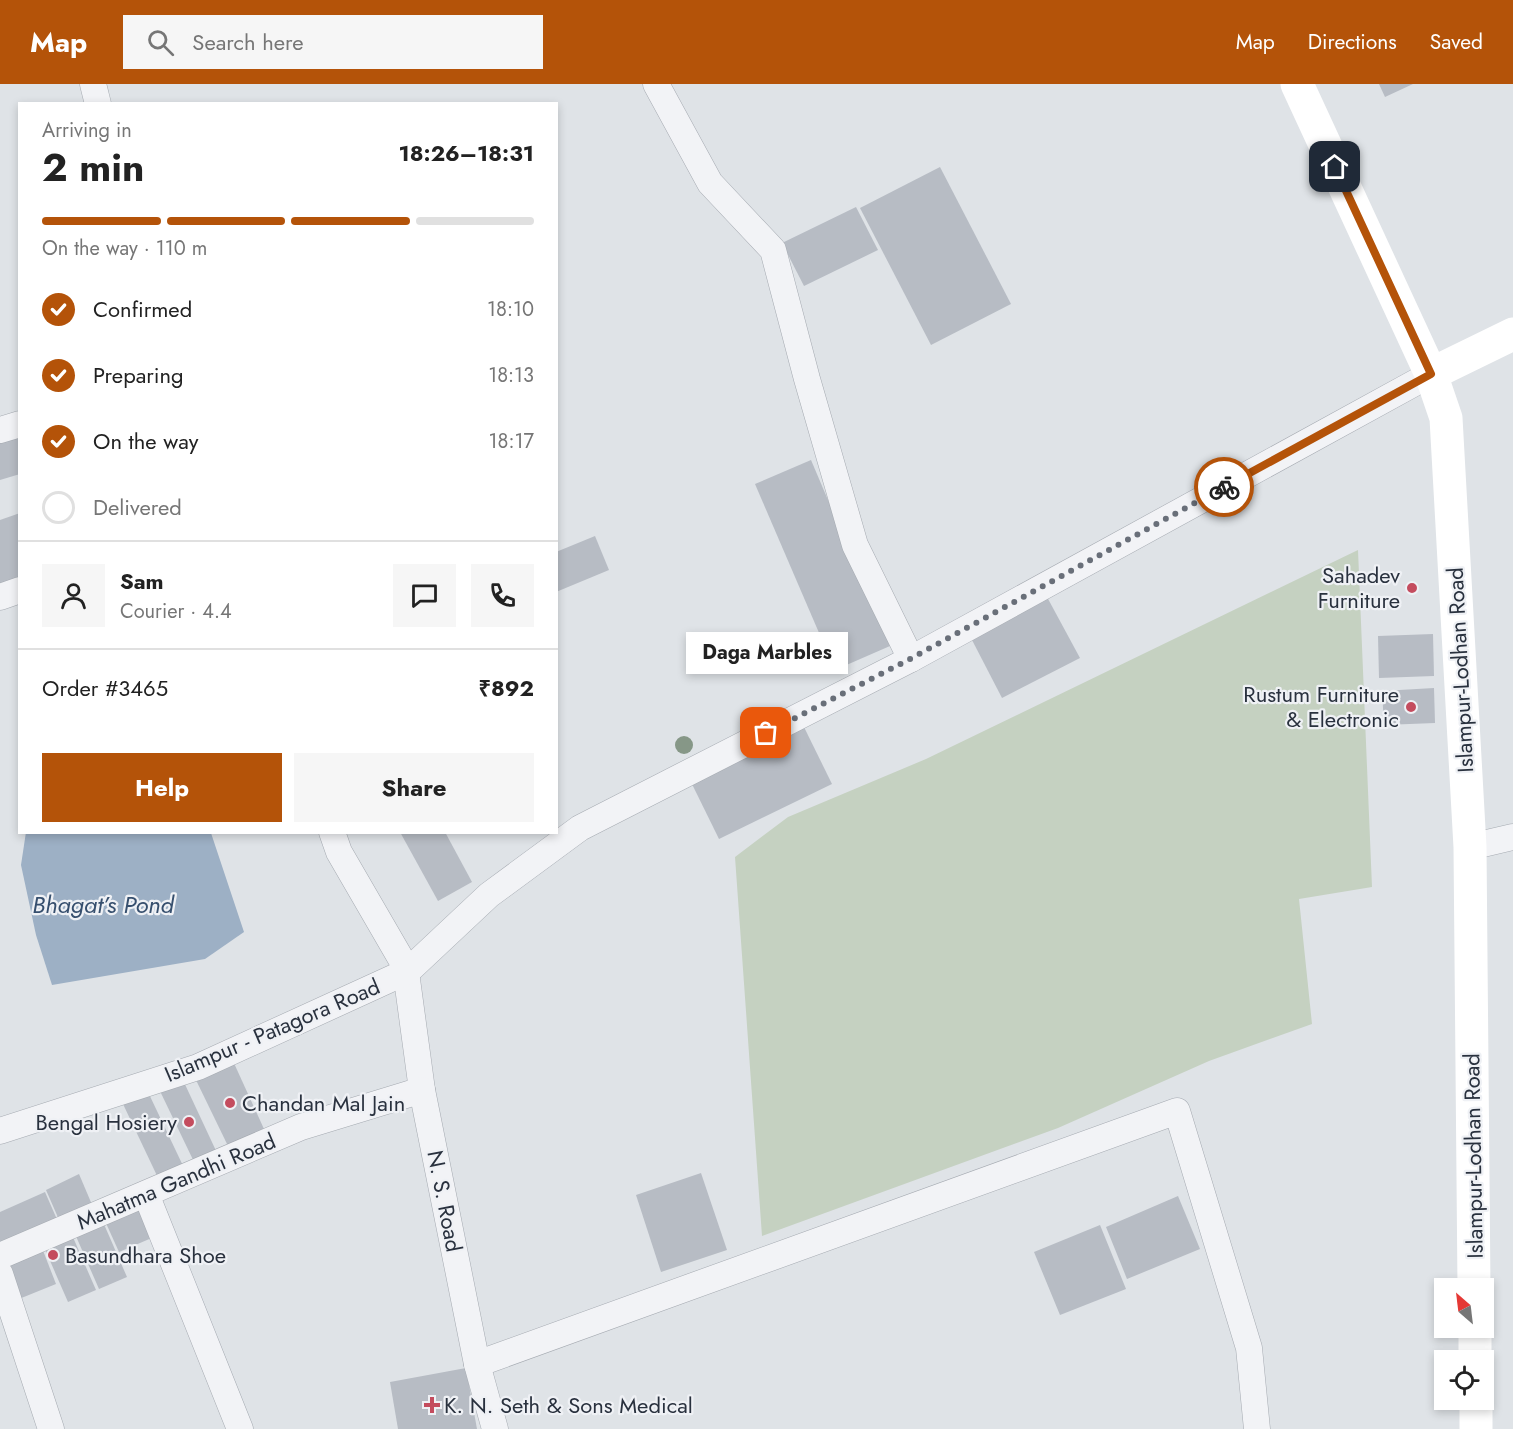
<!DOCTYPE html>
<meta charset="utf-8">
<style>
:root{--surface:#fff;--page:#f6f6f6;--text:#222;--muted:#767676;--line:#e0e0e0;--accent:#b45309}
body{margin:0;font-family:Jost,sans-serif;background:var(--page);color:var(--text);height:100vh;display:flex;flex-direction:column;font-size:22px;white-space:nowrap}
*{box-sizing:border-box;margin:0}
p{font-size:20px;color:var(--muted)}
.icon{flex:none;width:33px;height:33px;fill:none;stroke:currentColor;stroke-width:2;stroke-linecap:round;stroke-linejoin:round}
.map{position:relative;flex:1;overflow:hidden}
.sheet{position:absolute;left:18px;top:18px;width:540px;height:732px;display:flex;flex-direction:column;background:var(--surface);border-radius:0px;box-shadow:0 3px 9px #0003}
.sheet>*{flex:none}
.needle{width:39px;rotate:332deg}
.tools{position:absolute;left:1434px;top:1194px;display:grid;gap:12px}
.tools a{display:grid;place-items:center;width:60px;height:60px;border-radius:0px;background:var(--surface);box-shadow:0 3px 9px #0003;font-size:30px}
.pin{position:absolute;display:grid;place-items:center;width:51px;height:51px;color:#fff;margin:-26px;border-radius:12px;box-shadow:0 3px 9px #0006}
.courier{position:absolute;display:grid;place-items:center;width:60px;height:60px;margin:-30px;border:4px solid #b45309;border-radius:50%;background:#fff;color:#222;box-shadow:0 2px 8px #0007}
.bubble{position:absolute;height:42px;border-radius:0px;background:var(--surface);box-shadow:0 3px 9px #0003;font-size:20px;font-weight:700;line-height:42px;text-align:center}
.overview em{font-style:normal;font-weight:700}
.overview div{display:flex;flex-direction:column-reverse}
.overview{display:flex;align-items:center;justify-content:space-between;height:102px;padding:0 24px}
h1{font-size:39px;font-weight:700;line-height:45px}
.bar{display:grid;grid-template-columns:repeat(4,1fr);gap:9px 6px;align-content:center;height:72px;padding:0 24px}
.bar i{height:8px;border-radius:4px;background:var(--line)}
.bar .selected{background:var(--accent)}
.bar p{grid-column:span 4}
.line{display:flex;align-items:center;gap:15px;padding:0 24px;border-top:2px solid var(--line)}
.line div{flex:1}
.round{display:grid;place-items:center;flex:none;width:63px;height:63px;border-radius:0px;background:var(--page)}
ol{padding:0 24px;list-style:none}
li{display:flex;align-items:center;gap:18px;height:66px}
li p{margin-inline-start:auto}
li .icon{padding:6px;border-radius:50%;background:var(--accent);color:#fff;stroke-width:4}
li:last-child{color:var(--muted)}
li i{width:33px;height:33px;border:3px solid var(--line);border-radius:50%}
.cta{display:flex;gap:12px;margin-top:auto;padding:12px 24px}
.cta a{flex:1;height:69px;border-radius:0px;background:var(--accent);color:#fff;font-size:24px;font-weight:700;line-height:69px;text-align:center}
.cta a+a{background:var(--page);color:var(--text)}
header{display:flex;align-items:center;gap:36px;box-sizing:border-box;height:84px;padding:0 30px;background:var(--accent);color:#fff}
header strong{font-size:28px}
nav{display:flex;gap:33px;margin-inline-start:auto;font-size:21px}
.search{width:420px;height:54px;background:var(--page);display:flex;align-items:center;gap:15px;box-sizing:border-box;padding:0 21px;border-radius:0px;color:var(--muted);font-size:22px}
.map>svg:first-child{display:block}
</style>
<header>
<strong>Map</strong>
<div class="search"><svg class="icon" aria-label="search" viewBox="0 0 24 24"><circle cx="10" cy="10" r="6"/><path d="M15 15l6 6"/></svg>Search here</div>
<nav><a>Map</a><a>Directions</a><a>Saved</a></nav>
</header>
<div class="map">
<svg width="1513" height="1345" viewBox="0 0 1513 1345">
<rect width="100%" height="100%" fill="#dfe3e7"/>
<polygon fill="#c5d1c1" points="1358,466 1372,803 1299,815 1312,940 1209,977 1058,1044 762,1152 735,773 788,733 926,675"/>
<polygon fill="#9db0c5" points="26,748 211,749 244,848 205,875 52,901 36,851 21,781"/>
<g fill="#b7bcc4">
<polygon points="1379,0 1413,0 1385,13"/>
<polygon points="940,83 1011,220 931,261 860,124"/>
<polygon points="856,123 878,166 804,202 782,159"/>
<polygon points="20,345 20,390 0,396 0,351"/>
<polygon points="811,376 890,562 835,586 755,400"/>
<polygon points="20,429 20,495 0,502 0,436"/>
<polygon points="595,452 609,486 556,508 556,468"/>
<polygon points="1047,513 1080,574 1002,614 972,556"/>
<polygon points="1433,550 1434,592 1379,594 1378,552"/>
<polygon points="1434,604 1435,639 1384,641 1382,607"/>
<polygon points="802,639 832,700 719,755 689,694"/>
<polygon points="400,748 445,748 472,798 438,817"/>
<polygon points="233,977 264,1045 228,1062 195,994"/>
<polygon points="182,994 218,1071 196,1082 159,1005"/>
<polygon points="148,1008 185,1086 160,1098 123,1020"/>
<polygon points="701,1089 727,1166 661,1188 636,1111"/>
<polygon points="79,1090 93,1123 60,1138 46,1106"/>
<polygon points="45,1108 59,1140 0,1165 0,1128"/>
<polygon points="1178,1112 1200,1165 1127,1195 1106,1143"/>
<polygon points="140,1121 154,1153 119,1168 105,1137"/>
<polygon points="103,1138 127,1193 99,1205 75,1150"/>
<polygon points="1100,1141 1126,1205 1060,1231 1034,1168"/>
<polygon points="72,1151 96,1206 68,1218 44,1163"/>
<polygon points="42,1164 56,1200 14,1217 0,1181"/>
<polygon points="466,1284 477,1345 398,1345 390,1298"/>
</g>
<g fill="none" stroke-linecap="round" stroke-linejoin="round">
<defs>
<g id="street">
<polyline points="93,0 98,20"/>
<polyline points="656,0 710,99 773,166 807,295 855,461 911,575"/>
<polyline points="0,346 20,340"/>
<polyline points="0,513 20,506"/>
<polyline points="332,748 339,768 408,887"/>
<polyline points="1470,763 1513,753"/>
<polyline points="406,888 422,1006 477,1280 495,1345"/>
<polyline points="0,1047 198,983 408,887 489,811 580,744 911,575 1431,290"/>
<polyline points="146,1110 240,1345"/>
<polyline points="0,1172 301,1043 422,1006"/>
<polyline points="0,1190 51,1345"/>
<polyline points="477,1280 1177,1027 1249,1264 1257,1345"/>
</g>
</defs>
<use href="#street" stroke="#a5aab1" stroke-width="27"/>
<use href="#street" stroke="#f2f3f6" stroke-width="26"/>
<g stroke="#fff" stroke-width="33">
<polyline points="1297,0 1431,290 1446,334 1470,763 1474,1204"/>
<polyline points="1431,290 1513,250"/>
<polyline points="1475,1244 1475,1276"/>
<polyline points="1476,1316 1476,1345"/>
</g>
</g>
<circle fill="#869787" cx="684" cy="661" r="9"/>
<g fill="none" stroke-linecap="round" stroke-linejoin="round">
<polyline stroke="#696f79" stroke-width="6" stroke-dasharray="0 10.8" points="766,649 910,575 1224,403"/>
<polyline stroke="#b45309" stroke-width="8" points="1224,403 1431,290 1335,83"/>
</g>
<g fill="#c44c5e" stroke="#eff1f5" stroke-width="2">
<circle cx="1412" cy="504" r="6"/>
<circle cx="1411" cy="623" r="6"/>
<circle cx="230" cy="1019" r="6"/>
<circle cx="189" cy="1038" r="6"/>
<circle cx="53" cy="1171" r="6"/>
<path d="M429 1312h6v6h6v6h-6v6h-6v-6h-6v-6h6z"/>
</g>
<g text-anchor="middle" dominant-baseline="central" stroke-width="4.5" stroke-linejoin="round" paint-order="stroke">
<g font-size="22" fill="#29313e" stroke="#eff1f5" text-anchor="end">
<text x="1400" y="491">Sahadev<tspan x="1400" dy="25">Furniture</tspan></text>
<text x="1399" y="610">Rustum Furniture<tspan x="1399" dy="25">&amp; Electronic</tspan></text>
<text x="242" y="1019" text-anchor="start">Chandan Mal Jain</text>
<text x="177" y="1038">Bengal Hosiery</text>
<text x="65" y="1171" text-anchor="start">Basundhara Shoe</text>
<text x="444" y="1321" text-anchor="start">K. N. Seth &amp; Sons Medical</text>
</g>
<g font-size="22" fill="#29313e" stroke="#eff1f5">
<text transform="translate(1460 586) rotate(-93)">Islampur-Lodhan Road</text>
<text transform="translate(272 946) rotate(-23)">Islampur - Patagora Road</text>
<text transform="translate(1473 1072) rotate(-91)">Islampur-Lodhan Road</text>
<text transform="translate(176 1097) rotate(-23)">Mahatma Gandhi Road</text>
<text transform="translate(445 1117) rotate(79)">N. S. Road</text>
</g>
<g font-size="24" font-style="italic" fill="#364f6e" stroke="#eff1f5">
<text x="103" y="820">Bhagat’s Pond</text>
</g>
</g>
</svg>
<div class="tools">
<a><svg class="needle" viewBox="-14 -14 28 28"><path d="M0-13l5 13h-10z" fill="#e53935"/><path d="M0 13l5-13h-10z" fill="#767676"/></svg></a>
<a><svg class="icon" aria-label="locate" viewBox="0 0 24 24"><circle cx="12" cy="12" r="6"/><path d="M12 2v4M12 18v4M2 12h4M18 12h4"/></svg></a>
</div>
<div class="pin" style="left:766px;top:649px;background:#ea580c"><svg class="icon" aria-label="bag" viewBox="0 0 24 24"><path d="M5 8h14l-1 12H6zM9 8a3 3 0 0 1 6 0"/></svg></div>
<div class="pin" style="left:1335px;top:83px;background:#1f2937"><svg class="icon" aria-label="home" viewBox="0 0 24 24"><path d="M3 11l9-7 9 7M6 9v11h12V9"/></svg></div>
<div class="courier" style="left:1224px;top:403px"><svg class="icon" aria-label="bike" viewBox="0 0 24 24"><circle cx="6" cy="16" r="4"/><circle cx="18" cy="16" r="4"/><path d="M6 16l4-8h5l3 8M10 8l3 8H6M13 5h3"/></svg></div>
<div class="bubble" style="left:686px;top:548px;width:162px">Daga Marbles</div>
<section class="sheet">
<div class="overview"><div><h1>2 min</h1><p>Arriving in</p></div><em>18:26–18:31</em></div>
<div class="bar"><i class="selected"></i><i class="selected"></i><i class="selected"></i><i></i><p>On the way · 110 m</p></div>
<ol>
<li><svg class="icon" aria-label="check" viewBox="0 0 24 24"><path d="M5 12l5 5 9-10"/></svg>Confirmed<p>18:10</p></li>
<li><svg class="icon" aria-label="check" viewBox="0 0 24 24"><path d="M5 12l5 5 9-10"/></svg>Preparing<p>18:13</p></li>
<li><svg class="icon" aria-label="check" viewBox="0 0 24 24"><path d="M5 12l5 5 9-10"/></svg>On the way<p>18:17</p></li>
<li><i></i>Delivered</li>
</ol>
<div class="line" style="height:108px"><a class="round"><svg class="icon" aria-label="person" viewBox="0 0 24 24"><circle cx="12" cy="8" r="4"/><path d="M4 21q1-7 8-7t8 7"/></svg></a><div><b>Sam</b><p>Courier · 4.4</p></div><a class="round"><svg class="icon" aria-label="chat" viewBox="0 0 24 24"><path d="M4 5h16v11H9l-5 4z"/></svg></a><a class="round"><svg class="icon" aria-label="phone" viewBox="0 0 24 24"><path d="M5 4h4l2 5-3 2q2 4 5 5l2-3 5 2v4C11 20 4 13 5 4z"/></svg></a></div>
<div class="line" style="height:78px"><div>Order #3465</div><b>₹892</b></div>
<div class="cta"><a>Help</a><a>Share</a></div>
</section>
</div>
